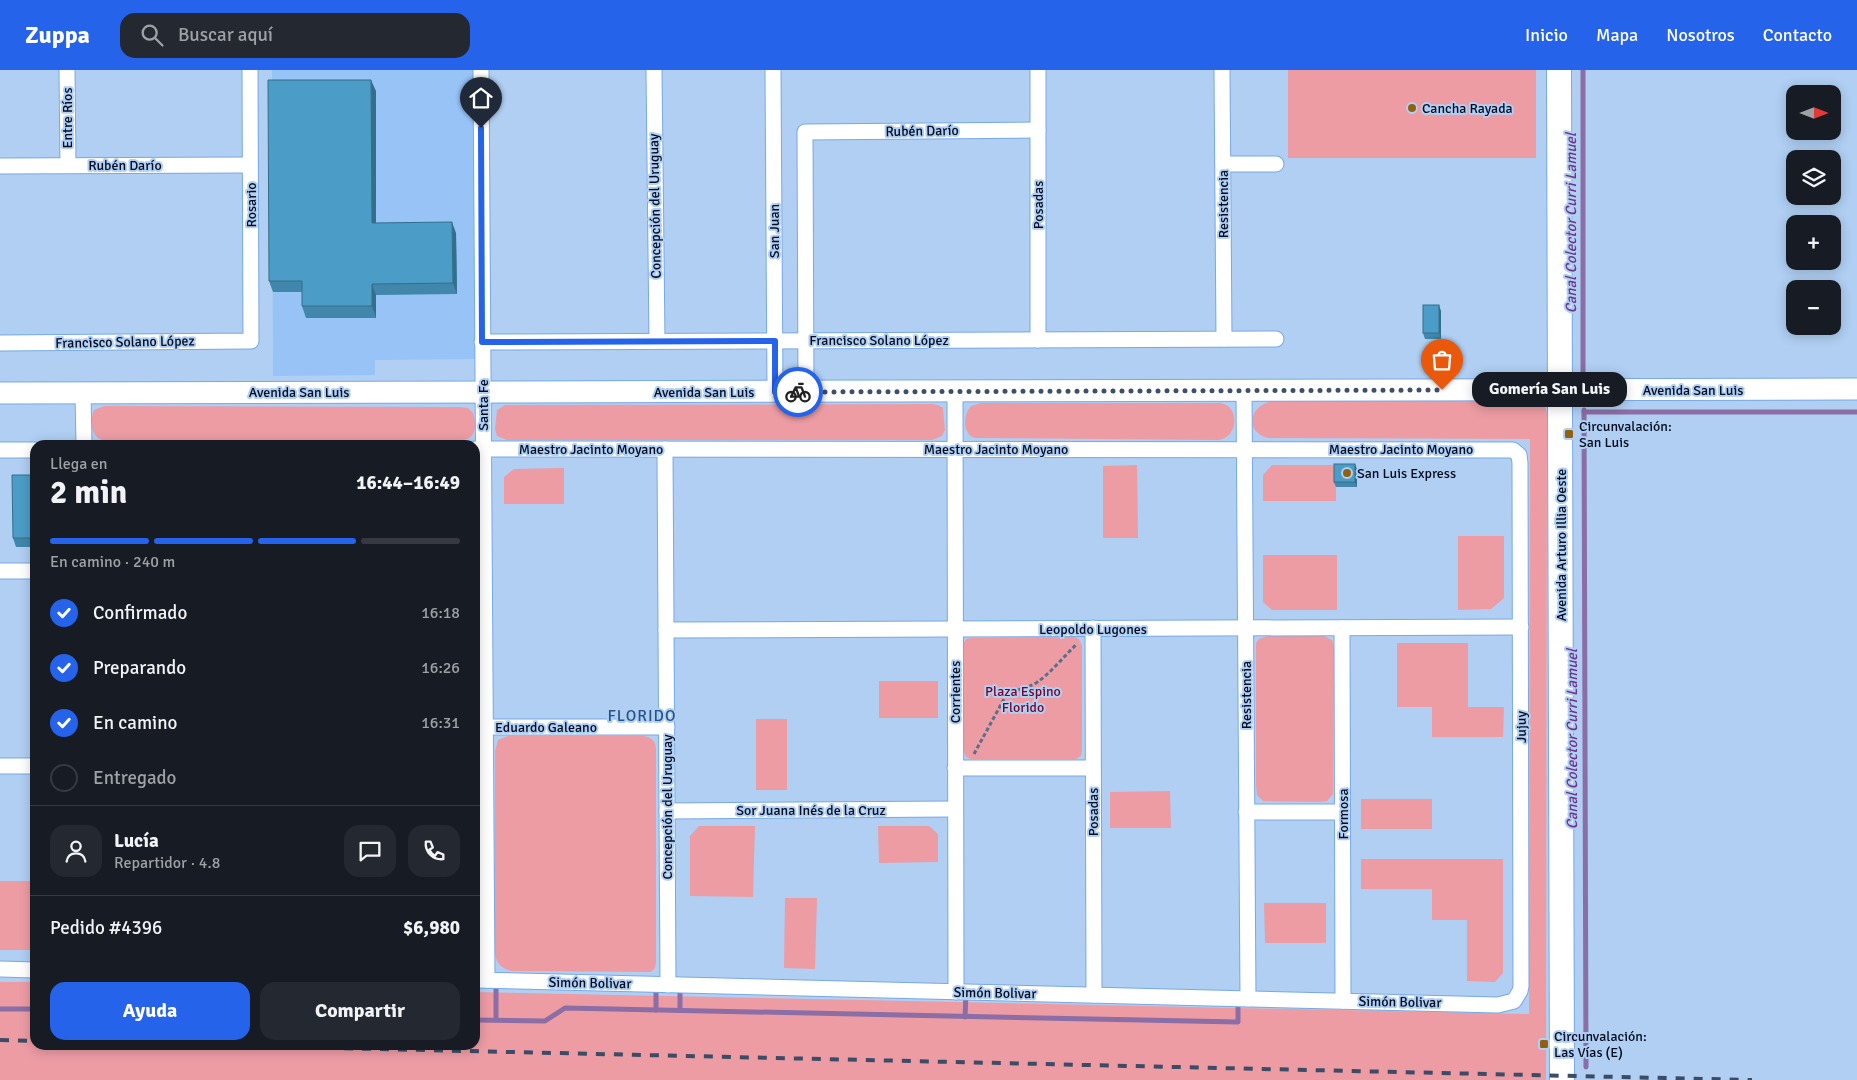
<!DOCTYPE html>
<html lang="es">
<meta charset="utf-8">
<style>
:root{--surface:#171b24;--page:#242831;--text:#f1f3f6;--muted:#9ea1a6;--line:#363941;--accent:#2563eb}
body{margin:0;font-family:Signika,sans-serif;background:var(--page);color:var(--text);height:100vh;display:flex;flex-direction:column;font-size:19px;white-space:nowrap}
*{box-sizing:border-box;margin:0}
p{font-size:16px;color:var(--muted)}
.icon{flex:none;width:28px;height:28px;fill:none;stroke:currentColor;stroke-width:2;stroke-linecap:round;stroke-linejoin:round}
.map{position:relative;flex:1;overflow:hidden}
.sheet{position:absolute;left:30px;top:370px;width:450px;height:610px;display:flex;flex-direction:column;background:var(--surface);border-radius:15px;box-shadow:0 2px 12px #0003}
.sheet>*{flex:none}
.needle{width:32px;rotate:90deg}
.tools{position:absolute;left:1786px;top:15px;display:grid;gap:10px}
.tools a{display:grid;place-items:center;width:55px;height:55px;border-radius:10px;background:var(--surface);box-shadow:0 2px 12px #0003;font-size:25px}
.pin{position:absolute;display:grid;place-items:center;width:42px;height:42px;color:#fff;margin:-51px -21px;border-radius:50% 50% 50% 0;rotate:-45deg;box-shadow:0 0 5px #0007}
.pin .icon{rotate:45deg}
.courier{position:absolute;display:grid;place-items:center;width:50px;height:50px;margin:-25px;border:4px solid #2563eb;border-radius:50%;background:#fff;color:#222;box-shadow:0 1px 6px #0007}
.bubble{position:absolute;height:35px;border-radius:15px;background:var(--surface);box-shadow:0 2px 12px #0003;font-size:16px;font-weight:800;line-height:35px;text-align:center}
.head em{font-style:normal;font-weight:800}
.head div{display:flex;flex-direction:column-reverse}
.head{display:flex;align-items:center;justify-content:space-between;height:85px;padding:0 20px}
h1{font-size:32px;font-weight:800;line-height:38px}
.bar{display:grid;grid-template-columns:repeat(4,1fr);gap:8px 5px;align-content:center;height:60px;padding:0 20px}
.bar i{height:6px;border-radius:4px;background:var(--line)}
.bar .active{background:var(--accent)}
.bar p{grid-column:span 4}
.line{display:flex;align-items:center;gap:12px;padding:0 20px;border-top:1px solid var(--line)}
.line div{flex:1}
.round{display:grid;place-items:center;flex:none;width:52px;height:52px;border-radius:15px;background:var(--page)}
ol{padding:0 20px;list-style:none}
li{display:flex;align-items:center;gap:15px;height:55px}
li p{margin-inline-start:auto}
li .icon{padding:5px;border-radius:50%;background:var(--accent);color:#fff;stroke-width:4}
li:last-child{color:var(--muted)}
li i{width:28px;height:28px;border:2px solid var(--line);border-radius:50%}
.primary-button{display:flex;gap:10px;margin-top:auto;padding:10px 20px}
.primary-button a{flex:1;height:58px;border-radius:15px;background:var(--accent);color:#fff;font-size:20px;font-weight:800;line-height:58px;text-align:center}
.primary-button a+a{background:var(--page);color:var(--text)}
header{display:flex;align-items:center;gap:30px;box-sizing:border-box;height:70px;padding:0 25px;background:var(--accent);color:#fff}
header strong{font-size:24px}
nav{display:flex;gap:28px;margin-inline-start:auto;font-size:18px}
.search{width:350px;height:45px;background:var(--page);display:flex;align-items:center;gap:12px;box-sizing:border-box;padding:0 18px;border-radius:15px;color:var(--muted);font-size:19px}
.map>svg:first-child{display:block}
</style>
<header>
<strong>Zuppa</strong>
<div class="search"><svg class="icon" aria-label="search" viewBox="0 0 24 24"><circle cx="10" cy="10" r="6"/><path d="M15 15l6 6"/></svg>Buscar aquí</div>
<nav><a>Inicio</a><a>Mapa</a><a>Nosotros</a><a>Contacto</a></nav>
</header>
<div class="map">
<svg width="1857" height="1010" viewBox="0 0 1857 1010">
<rect width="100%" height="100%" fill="#b0cff3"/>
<polygon fill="#97c3f7" points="272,0 474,0 476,289 375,290 375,305 273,306"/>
<g fill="#ed9ca4">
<rect x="1288" y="0" width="248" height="88"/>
<path d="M1274,331h259c9,1 13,4 14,13l-1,666h-1546v-98h35v63h440v-53l1054,22 1,-575 -262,-1c-25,-7 -18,-34 6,-37z"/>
<path d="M981,333h239c20,2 19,35 -2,37l-243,-2c-13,-4 -12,-23 -4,-32z"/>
<polygon points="932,334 938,335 943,338 945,360 942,366 932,370 507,370 497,366 495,359 497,340 505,335"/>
<path d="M104,336l356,1 8,1 5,5c4,13 3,27 -12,27l-355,1c-15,-2 -17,-19 -12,-31z"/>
<polygon points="1137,395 1138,468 1103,468 1103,396"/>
<polygon points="1272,395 1336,395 1336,431 1263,431 1263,405"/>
<polygon points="564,398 564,434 504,434 504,407 514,399"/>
<polygon points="1458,466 1504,466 1504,528 1491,539 1458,540"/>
<polygon points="1263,485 1337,485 1337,540 1272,540 1263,532"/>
<polygon points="1322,565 1332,570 1334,577 1333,724 1327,731 1319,732 1263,731 1257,725 1256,715 1256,573 1259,569 1268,566"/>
<polygon points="1074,567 1079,569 1082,576 1082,681 1081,686 1076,689 971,689 966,687 964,682 963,574 966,569 971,568"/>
<polygon points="1397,573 1468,573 1468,637 1504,637 1503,667 1432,667 1432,637 1397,637"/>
<rect x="879" y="611" width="59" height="37"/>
<rect x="756" y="649" width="31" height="71"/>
<path d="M508,666h135c8,1 13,5 13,13v213l-1,6 -4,4 -140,-1c-10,-3 -15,-8 -16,-18v-202l3,-11z"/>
<polygon points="1170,721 1171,758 1110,758 1110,722"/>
<rect x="1361" y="729" width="71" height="30"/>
<polygon points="699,756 755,756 753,827 690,826 690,766"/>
<polygon points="878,756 929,756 938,764 938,792 879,793"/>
<polygon points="1361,789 1503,789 1503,903 1495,912 1467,911 1467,850 1432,850 1432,819 1361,819"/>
<rect x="0" y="811" width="35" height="69"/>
<polygon points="785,828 817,828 815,899 784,898"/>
<polygon points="1264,833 1326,833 1326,873 1265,873"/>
</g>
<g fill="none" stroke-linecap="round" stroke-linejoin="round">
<g stroke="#8b6ea6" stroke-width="5">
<polyline points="1583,0 1583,307"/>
<polyline points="1584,340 1586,997"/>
<polyline points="1584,342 1857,342"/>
<polyline points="496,911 496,950"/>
<polyline points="656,915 656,940"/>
<polyline points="680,916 680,940"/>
<polyline points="0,939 35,939"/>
<polyline points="965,947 966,923"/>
<polyline points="475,950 545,951 565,938 1238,952 1238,929"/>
</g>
<defs>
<g id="minor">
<polyline points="67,0 68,95"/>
<polyline points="481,0 487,910"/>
<polyline points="654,0 657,271"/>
<polyline points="773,0 775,322"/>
<polyline points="1038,0 1038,270"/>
<polyline points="1222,0 1224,269"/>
<polyline points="1223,94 1276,94"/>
<polyline points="0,96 250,95"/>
<polyline points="482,272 1276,269"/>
<polyline points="0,273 251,271 250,0"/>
<polyline points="806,321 805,62 1038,60"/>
<polyline points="955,321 956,922"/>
<polyline points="1244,321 1248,929"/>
<polyline points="83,323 84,375"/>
<polyline points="475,379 1513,380 1519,385 1520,393 1521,916 1520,921 1514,931 1498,935 475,910"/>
<polyline points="665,379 668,915"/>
<polyline points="0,380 35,380"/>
<polyline points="0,501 35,501"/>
<polyline points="1093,558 1094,925"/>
<polyline points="1342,558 1343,931"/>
<polyline points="666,560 1521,557"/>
<polyline points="485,657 667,657"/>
<polyline points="0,696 35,696"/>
<polyline points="955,698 1093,698"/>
<polyline points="667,741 955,739"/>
<polyline points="1246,742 1342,742"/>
<polyline points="0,899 35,900"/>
</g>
<polyline id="secondary" points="0,323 1857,319"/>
<polyline id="primary" points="1559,0 1562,1010"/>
</defs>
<use href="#minor" stroke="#77a9e3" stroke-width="17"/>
<use href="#secondary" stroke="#77a9e3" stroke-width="23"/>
<use href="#primary" stroke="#77a9e3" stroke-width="26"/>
<path stroke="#5a6f8c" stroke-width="3" stroke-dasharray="4 2.5" stroke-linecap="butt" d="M974,684l30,-55c9,-11 20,-9 32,-16 15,-10 28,-27 41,-39"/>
<use href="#minor" stroke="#fff" stroke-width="15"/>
<use href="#secondary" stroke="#fff" stroke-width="21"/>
<use href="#primary" stroke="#fff" stroke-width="24"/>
<g stroke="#3b4c66" stroke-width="4" stroke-dasharray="9 9" stroke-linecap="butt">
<polyline points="0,970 35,971"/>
<polyline points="200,975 1752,1010"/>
</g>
</g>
<g fill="#4087ab">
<polygon points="376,21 376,153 456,163 457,224 376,225 376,248 306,248 302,236 302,222 273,222 269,211"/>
<polygon points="1441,241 1441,269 1425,269 1423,263"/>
<polygon points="1357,399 1357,417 1336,417 1334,412"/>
<polygon points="35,405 35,477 16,477 13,468"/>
</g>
<g fill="#346e8b">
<polygon points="371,10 376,21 376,164 372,153"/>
<polygon points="452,152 456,163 457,224 453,213"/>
<polygon points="372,214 376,225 376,248 372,236"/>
<polygon points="1439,235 1441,241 1441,269 1439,263"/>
<polygon points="1355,394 1357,399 1357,417 1355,412"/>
</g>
<g fill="#4b9dc7" stroke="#346e8b">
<polygon points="268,10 371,10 372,153 452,152 453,213 372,214 372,236 302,236 302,211 269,211"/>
<rect x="1423" y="235" width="16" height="28"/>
<rect x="1334" y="394" width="21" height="18"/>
<polygon points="12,405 35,405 35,468 13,468"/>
</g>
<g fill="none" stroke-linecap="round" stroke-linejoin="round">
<polyline stroke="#3e5069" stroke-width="5" stroke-dasharray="0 9" points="798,322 1442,320"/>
<polyline stroke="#2563eb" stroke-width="6" points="481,58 482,272 775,271 775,322 798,322"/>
</g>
<g fill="#91610f" stroke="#b0cff3" stroke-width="2">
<circle cx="1412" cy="38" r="5"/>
<rect x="1564" y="359" width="10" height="10" rx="2.5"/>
<circle cx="1347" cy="403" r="5"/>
<rect x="1539" y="969" width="10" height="10" rx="2.5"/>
</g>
<g text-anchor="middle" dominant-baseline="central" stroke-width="4" stroke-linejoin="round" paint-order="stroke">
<g font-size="14" fill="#000b1f" stroke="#b0cff3" text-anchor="start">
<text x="1422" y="38">Cancha Rayada</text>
<text x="1579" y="356">Circunvalación:<tspan x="1579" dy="16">San Luis</tspan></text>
<text x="1357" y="403">San Luis Express</text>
<text x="1554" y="966">Circunvalación:<tspan x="1554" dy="16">Las Vías (E)</tspan></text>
</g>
<g font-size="14" fill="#000b1f" stroke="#b0cff3">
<text transform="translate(67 48) rotate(-90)">Entre Ríos</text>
<text transform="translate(922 61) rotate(-1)">Rubén Darío</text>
<text x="125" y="95">Rubén Darío</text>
<text transform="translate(1223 134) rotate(-90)">Resistencia</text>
<text transform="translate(251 135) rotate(-90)">Rosario</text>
<text transform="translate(1038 135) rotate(-90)">Posadas</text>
<text transform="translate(655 136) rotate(-91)">Concepción del Uruguay</text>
<text transform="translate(774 161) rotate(-90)">San Juan</text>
<text x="879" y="270">Francisco Solano López</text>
<text transform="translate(125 272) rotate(-1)">Francisco Solano López</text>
<text x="1693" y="320">Avenida San Luis</text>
<text x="299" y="322">Avenida San Luis</text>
<text x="704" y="322">Avenida San Luis</text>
<text transform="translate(483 335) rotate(-90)">Santa Fe</text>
<text x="591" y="379">Maestro Jacinto Moyano</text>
<text x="996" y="379">Maestro Jacinto Moyano</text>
<text x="1401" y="379">Maestro Jacinto Moyano</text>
<text transform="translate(1561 475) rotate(-90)">Avenida Arturo Illia Oeste</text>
<text x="1093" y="559">Leopoldo Lugones</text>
<text transform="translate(955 622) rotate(-90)">Corrientes</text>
<text transform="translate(1246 625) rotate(-90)">Resistencia</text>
<text x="546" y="657">Eduardo Galeano</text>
<text transform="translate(1521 657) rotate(-90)">Jujuy</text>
<text transform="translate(667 737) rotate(-90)">Concepción del Uruguay</text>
<text x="811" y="740">Sor Juana Inés de la Cruz</text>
<text transform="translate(1093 742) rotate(-90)">Posadas</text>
<text transform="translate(1343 744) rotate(-90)">Formosa</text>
<text transform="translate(590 913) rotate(1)">Simón Bolivar</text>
<text transform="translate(995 923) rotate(1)">Simón Bolivar</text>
<text transform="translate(1400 932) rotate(1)">Simón Bolivar</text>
</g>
<g font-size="14" fill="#770227" stroke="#b0cff3">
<text x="1023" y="621">Plaza Espino<tspan x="1023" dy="16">Florido</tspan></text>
</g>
<g font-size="15" font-style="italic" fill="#6e3489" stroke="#b0cff3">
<text transform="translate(1571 153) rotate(-90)">Canal Colector Curri Lamuel</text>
<text transform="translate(1572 669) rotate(-90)">Canal Colector Curri Lamuel</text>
</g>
<g font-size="16" letter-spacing="1" fill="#255488" stroke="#b0cff3">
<text x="642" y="646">FLORIDO</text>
</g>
</g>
</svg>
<div class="tools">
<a><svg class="needle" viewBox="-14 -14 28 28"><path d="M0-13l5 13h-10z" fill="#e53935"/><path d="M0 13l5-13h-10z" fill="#9ea1a6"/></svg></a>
<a><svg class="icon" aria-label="layers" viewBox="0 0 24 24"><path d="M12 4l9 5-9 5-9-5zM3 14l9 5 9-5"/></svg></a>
<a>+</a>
<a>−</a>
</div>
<div class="pin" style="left:1442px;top:320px;background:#ea580c"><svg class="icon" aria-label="bag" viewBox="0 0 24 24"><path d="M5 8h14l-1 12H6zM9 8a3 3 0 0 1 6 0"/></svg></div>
<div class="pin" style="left:481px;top:58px;background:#1f2937"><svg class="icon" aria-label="home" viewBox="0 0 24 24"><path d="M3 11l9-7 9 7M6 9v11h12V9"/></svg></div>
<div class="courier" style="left:798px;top:322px"><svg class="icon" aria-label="bike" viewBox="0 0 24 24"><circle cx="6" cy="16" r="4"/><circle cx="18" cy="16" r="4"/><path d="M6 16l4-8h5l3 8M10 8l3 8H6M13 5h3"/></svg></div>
<div class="bubble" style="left:1472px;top:302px;width:155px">Gomería San Luis</div>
<section class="sheet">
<div class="head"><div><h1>2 min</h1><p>Llega en</p></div><em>16:44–16:49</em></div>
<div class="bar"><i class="active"></i><i class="active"></i><i class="active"></i><i></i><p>En camino · 240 m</p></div>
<ol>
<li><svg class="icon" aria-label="check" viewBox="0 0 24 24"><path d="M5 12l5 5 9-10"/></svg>Confirmado<p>16:18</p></li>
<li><svg class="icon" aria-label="check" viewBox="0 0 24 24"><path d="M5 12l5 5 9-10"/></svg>Preparando<p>16:26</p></li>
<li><svg class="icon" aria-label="check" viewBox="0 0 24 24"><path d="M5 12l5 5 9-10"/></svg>En camino<p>16:31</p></li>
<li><i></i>Entregado</li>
</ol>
<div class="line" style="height:90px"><a class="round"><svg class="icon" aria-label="person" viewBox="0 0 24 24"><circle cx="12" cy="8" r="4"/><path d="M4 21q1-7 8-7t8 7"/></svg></a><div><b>Lucía</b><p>Repartidor · 4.8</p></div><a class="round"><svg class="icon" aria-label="chat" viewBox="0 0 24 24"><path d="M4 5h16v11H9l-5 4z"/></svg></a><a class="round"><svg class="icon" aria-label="phone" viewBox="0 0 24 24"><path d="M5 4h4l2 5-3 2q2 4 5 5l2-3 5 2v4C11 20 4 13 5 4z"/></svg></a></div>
<div class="line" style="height:65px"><div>Pedido #4396</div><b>$6,980</b></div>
<div class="primary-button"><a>Ayuda</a><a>Compartir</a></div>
</section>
</div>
